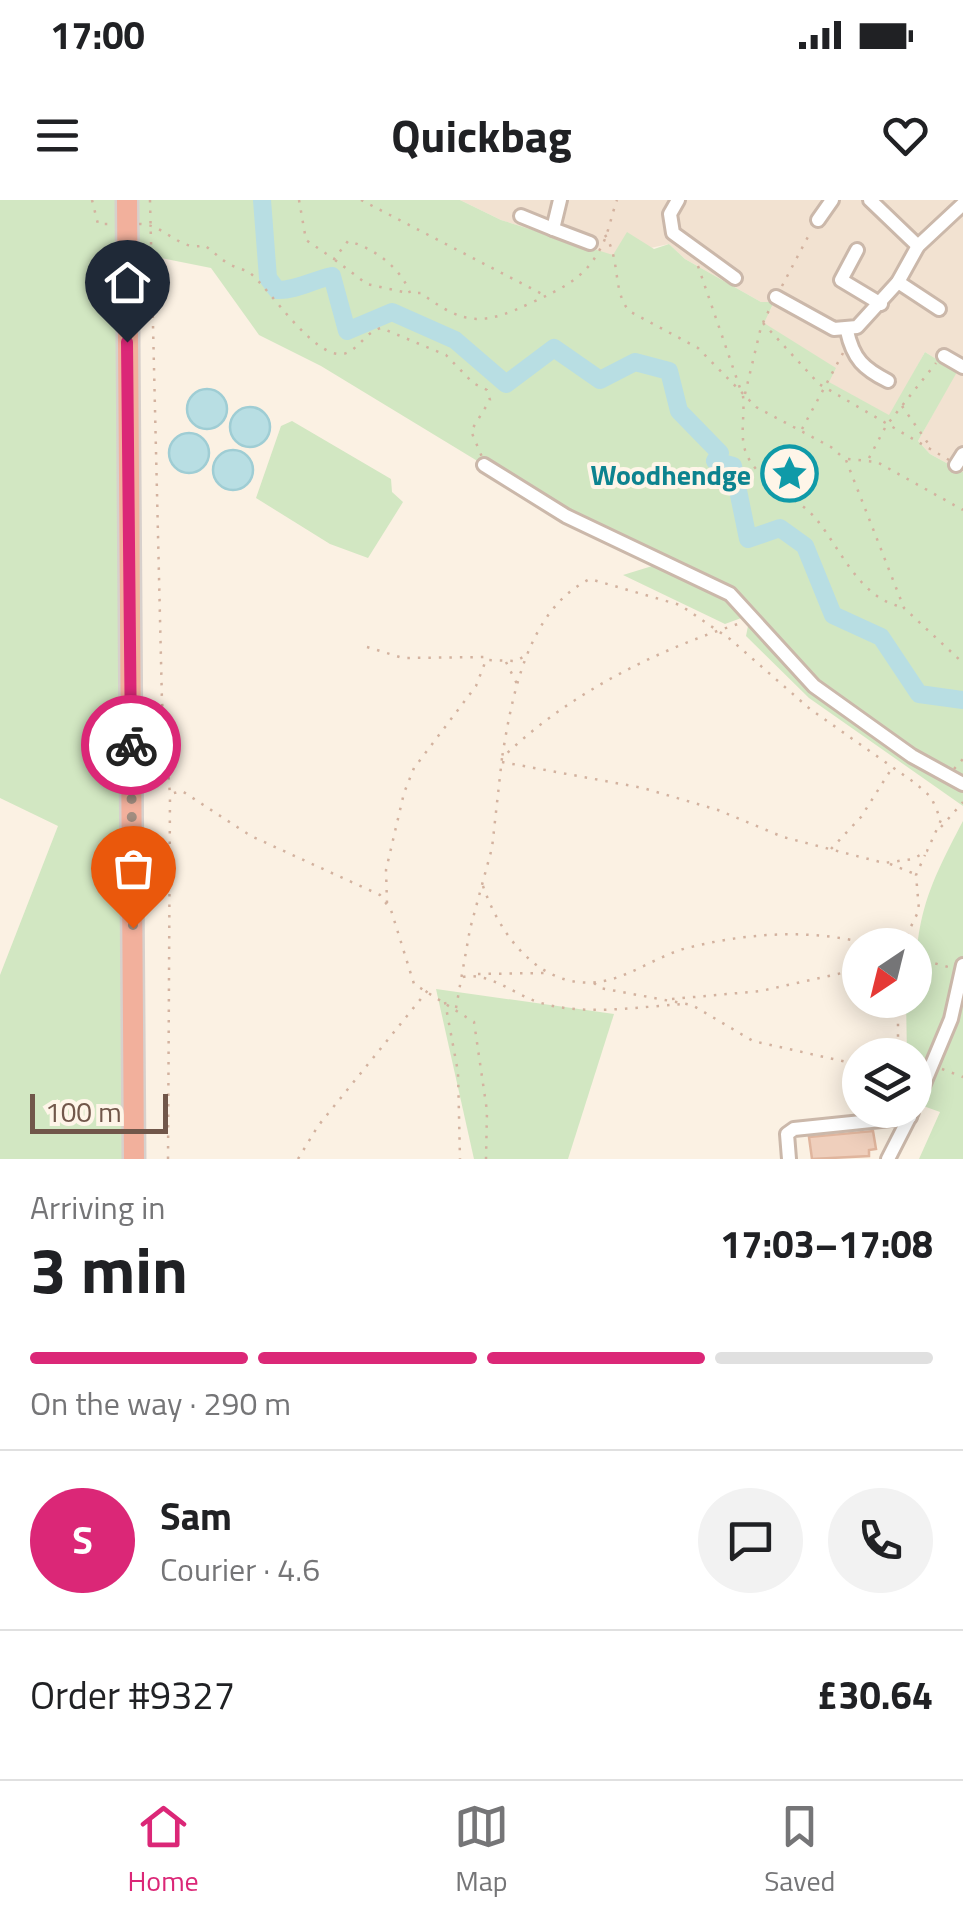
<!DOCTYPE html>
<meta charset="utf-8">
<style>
:root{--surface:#fff;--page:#f2f2f2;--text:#202124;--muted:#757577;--line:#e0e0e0;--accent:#db2777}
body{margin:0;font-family:"Titillium Web",sans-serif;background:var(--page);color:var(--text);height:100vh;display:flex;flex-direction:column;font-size:38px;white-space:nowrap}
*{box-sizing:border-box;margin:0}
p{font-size:32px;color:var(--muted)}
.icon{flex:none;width:55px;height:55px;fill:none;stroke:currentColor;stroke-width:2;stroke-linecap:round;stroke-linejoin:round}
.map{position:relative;height:959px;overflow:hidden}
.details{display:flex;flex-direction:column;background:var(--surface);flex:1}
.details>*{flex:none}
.needle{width:65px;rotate:215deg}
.fabs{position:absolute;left:842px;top:728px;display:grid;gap:20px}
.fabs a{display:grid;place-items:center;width:90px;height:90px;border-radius:50%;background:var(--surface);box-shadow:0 5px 25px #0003;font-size:50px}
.scale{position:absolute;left:30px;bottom:25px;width:138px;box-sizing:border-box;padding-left:10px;border:5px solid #71574a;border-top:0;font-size:28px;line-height:35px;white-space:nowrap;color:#71574a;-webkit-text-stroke:8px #fef5e8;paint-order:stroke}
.pin{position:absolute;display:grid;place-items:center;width:85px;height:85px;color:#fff;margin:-102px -42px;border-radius:50% 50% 50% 0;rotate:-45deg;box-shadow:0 0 10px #0007}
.pin .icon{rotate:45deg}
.courier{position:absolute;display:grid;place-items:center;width:100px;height:100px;margin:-50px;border:8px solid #db2777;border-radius:50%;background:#fff;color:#222;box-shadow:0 2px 12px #0007}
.overview em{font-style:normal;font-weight:700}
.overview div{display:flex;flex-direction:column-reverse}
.overview{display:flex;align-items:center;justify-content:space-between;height:170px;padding:0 30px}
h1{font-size:65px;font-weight:700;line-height:75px}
.bar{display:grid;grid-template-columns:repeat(4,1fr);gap:15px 10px;align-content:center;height:120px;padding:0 30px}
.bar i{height:12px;border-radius:8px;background:var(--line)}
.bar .active{background:var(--accent)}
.bar p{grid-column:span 4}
.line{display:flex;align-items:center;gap:25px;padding:0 30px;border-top:2px solid var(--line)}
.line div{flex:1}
.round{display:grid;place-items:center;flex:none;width:105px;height:105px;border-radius:52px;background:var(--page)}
.status{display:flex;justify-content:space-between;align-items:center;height:70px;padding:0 50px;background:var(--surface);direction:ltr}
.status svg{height:28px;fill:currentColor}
header{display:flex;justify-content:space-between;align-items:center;height:130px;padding:0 30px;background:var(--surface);font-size:45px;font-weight:700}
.tab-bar{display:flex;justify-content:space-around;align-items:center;height:140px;border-top:2px solid var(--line);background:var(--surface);font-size:28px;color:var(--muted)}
.tab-bar a{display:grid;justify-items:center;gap:5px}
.tab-bar .active{color:var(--accent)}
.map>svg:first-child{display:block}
</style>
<div class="status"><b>17:00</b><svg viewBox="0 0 49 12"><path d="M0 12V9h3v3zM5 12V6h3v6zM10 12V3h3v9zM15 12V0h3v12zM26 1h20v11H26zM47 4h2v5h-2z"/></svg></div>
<header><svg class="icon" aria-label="menu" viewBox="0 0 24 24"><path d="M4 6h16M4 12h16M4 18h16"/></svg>Quickbag<svg class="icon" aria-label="heart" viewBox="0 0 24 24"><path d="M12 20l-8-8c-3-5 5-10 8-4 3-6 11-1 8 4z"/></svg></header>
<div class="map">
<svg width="963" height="959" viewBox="0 0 963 959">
<rect width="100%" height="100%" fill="#fbf1e3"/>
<polygon fill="#f2e2d1" points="460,0 963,0 963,272 930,254 918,241 956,172 925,152 890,216 828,182 835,168 763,123 774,103 761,102 685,59 669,44 613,56 501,20"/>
<g fill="#d2e7c2">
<polygon points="0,0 117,0 126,959 0,959 0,775 58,626 0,598"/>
<polygon points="136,0 460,0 501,20 613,55 627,32 654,49 669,44 685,59 761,102 774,102 764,123 836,168 829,182 889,215 925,152 957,172 918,241 930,254 963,272 963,606 809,498 746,436 749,421 744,417 725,424 623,375 662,363 484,265 321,166 259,135 211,68 136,53"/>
<polygon points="292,221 391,279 392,292 403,302 368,358 330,344 256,298 281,226"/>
<path d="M963,621v338h-44l21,-47 -25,-9v-48h-8l-1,-55h9c0,-81 10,-107 48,-179z"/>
<polygon points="436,789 614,814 568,959 474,959"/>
</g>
<g fill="#b8dee3" stroke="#9fcdd4" stroke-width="2.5">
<circle cx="207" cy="209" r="20"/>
<circle cx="250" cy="227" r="20"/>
<circle cx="189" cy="253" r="20"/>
<circle cx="233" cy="270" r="20"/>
</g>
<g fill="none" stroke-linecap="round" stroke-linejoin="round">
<path stroke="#b8dee3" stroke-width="18" d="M262,0l6,78 9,12c18,1 36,-10 55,-14l15,55 45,-19 63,28 51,44 48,-36 46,32 35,-18 34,9 10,40 41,42 -5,8 18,5 15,73 32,-11 25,18 28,69 48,22 38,57 44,6"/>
</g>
<polygon fill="#efcfbc" stroke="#e0b59d" stroke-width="2.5" points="873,931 876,949 869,950 869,956 812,959 809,937"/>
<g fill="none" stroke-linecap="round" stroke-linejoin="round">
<defs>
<g id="minor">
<polyline points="560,0 553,29 590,43"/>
<polyline points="678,0 670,14 673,33 735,78"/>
<polyline points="870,0 918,46"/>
<polyline points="521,16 553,29"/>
<polyline points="818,20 832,0"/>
<polyline points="857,50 841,80 881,104"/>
<polyline points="898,82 939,109"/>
<polyline points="776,97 834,129 857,127 898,82 918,46 963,4"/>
<path d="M847,131c6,28 17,38 41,50"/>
<polyline points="944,156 963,167"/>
<polyline points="484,265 566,316 730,394 814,486 912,556 963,584"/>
<polyline points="956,265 963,254"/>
<polyline points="915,905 951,819 963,765"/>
<polyline points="789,959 787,934 794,929 910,917"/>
<polyline points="888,959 912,912"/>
</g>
<polyline id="highway" points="127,0 134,959"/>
</defs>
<use href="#minor" stroke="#cbb8aa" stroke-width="18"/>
<use href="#highway" stroke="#d7d0cc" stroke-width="25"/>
<g stroke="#d3b29f" stroke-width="2.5" stroke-dasharray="2.5 8" stroke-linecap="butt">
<polyline points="92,0 98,24 111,24"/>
<polyline points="150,0 162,502 170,594 182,591 251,636 380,695 391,710 414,784 474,822 487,911 486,959"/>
<path d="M299,0l7,40 28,19 14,-18c26,7 53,27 62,52h11c45,34 63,32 112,9 27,-13 50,-22 66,-51 9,-14 12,-35 18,-51"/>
<polyline points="361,0 546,96"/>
<path d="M139,24c24,-1 42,29 65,21 9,6 16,14 25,19 7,4 15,5 21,9 20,16 63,85 93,81 15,-3 22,-22 38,-26l65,27 27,28 14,7 3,10 -19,31 11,26"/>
<path d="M605,35c16,25 7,55 24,76l69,37 58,59 75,40 15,13 58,148 59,55"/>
<polyline points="335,60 367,84 408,93"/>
<polyline points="698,66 741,191"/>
<polyline points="782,86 811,31"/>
<polyline points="763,123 819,184 949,260"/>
<polyline points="745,194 761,127 771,106"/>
<path d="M743,196c2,17 -3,38 2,54 10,32 53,46 72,70 24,30 44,80 86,87"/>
<polyline points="902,206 932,249"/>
<polyline points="802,229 843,153"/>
<polyline points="869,258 886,226 936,163"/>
<polyline points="848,259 877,262 963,310"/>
<polyline points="367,447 403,458 488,457"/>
<polyline points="506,462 518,486"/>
<path d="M502,562l141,26 75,22 65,27 101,26 29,-4 14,-8 14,-31 -10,-23 -16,-14 -105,-74 -80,-70 -50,-34 -90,-26c-62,30 -78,116 -88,179"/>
<polyline points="954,569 963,559"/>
<polyline points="941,627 963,602"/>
<polyline points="831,649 861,617 892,568"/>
<polyline points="890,664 915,674"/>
<path d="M483,686c17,49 56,103 115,96 32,-4 61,-28 93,-35 62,-15 122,-18 183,-2"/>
<polyline points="387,703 386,670 404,593 414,568 476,486 486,460 516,461 525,456"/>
<polyline points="902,745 919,710 916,675 925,655"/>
<polyline points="915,758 952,768"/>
<polyline points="478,774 545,773"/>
<path d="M463,777c25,-5 48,15 72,24 45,16 101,6 148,3"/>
<polyline points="594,783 600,788 692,805 753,841 860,865"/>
<polyline points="672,799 761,791 860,769"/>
<polyline points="445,802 458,872 460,959"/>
<path d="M456,808l14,-79 22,-81 10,-90c66,-64 152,-107 239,-135"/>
<polyline points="889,855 898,842 898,800"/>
<polyline points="942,869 963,877"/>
<polyline points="168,959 170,594"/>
<polyline points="298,959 318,926 428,790"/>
</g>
<use href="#minor" stroke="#fff" stroke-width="12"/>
<use href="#highway" stroke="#f2b09c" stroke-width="20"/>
</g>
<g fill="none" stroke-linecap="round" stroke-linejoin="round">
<polyline stroke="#a18d80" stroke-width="10" stroke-dasharray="0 18" points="131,545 133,728"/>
<polyline stroke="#db2777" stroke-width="12" points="127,142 131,545"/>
</g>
<defs>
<symbol id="sight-ring" viewBox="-11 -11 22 22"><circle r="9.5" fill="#fef5e8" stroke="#0f9aa8" stroke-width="1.5"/><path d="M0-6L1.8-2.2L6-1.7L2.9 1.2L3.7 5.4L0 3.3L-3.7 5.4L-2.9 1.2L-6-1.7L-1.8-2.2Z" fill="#0f9aa8"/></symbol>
</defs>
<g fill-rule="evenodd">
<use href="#sight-ring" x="758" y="242" width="63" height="63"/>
</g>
<g text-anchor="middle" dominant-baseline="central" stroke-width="8" stroke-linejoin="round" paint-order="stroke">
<g font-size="28" font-weight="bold" fill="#0d838f" stroke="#fef5e8" text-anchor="end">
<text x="751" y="274">Woodhendge</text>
</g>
</g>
</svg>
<div class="fabs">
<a><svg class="needle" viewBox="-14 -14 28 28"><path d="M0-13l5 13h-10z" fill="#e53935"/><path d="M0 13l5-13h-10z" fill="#757577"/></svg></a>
<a><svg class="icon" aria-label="layers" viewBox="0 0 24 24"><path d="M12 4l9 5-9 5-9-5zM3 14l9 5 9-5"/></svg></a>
</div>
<div class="scale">100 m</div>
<div class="pin" style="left:133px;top:728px;background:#ea580c"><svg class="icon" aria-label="bag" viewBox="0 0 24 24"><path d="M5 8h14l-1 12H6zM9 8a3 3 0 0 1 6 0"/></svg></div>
<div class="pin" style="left:127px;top:142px;background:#1f2937"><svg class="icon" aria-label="home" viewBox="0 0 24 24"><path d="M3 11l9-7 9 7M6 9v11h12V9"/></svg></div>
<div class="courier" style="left:131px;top:545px"><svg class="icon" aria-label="bike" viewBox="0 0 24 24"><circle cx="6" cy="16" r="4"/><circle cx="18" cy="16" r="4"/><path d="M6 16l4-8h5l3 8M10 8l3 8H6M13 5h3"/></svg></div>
</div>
<section class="details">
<div class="overview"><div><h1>3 min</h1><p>Arriving in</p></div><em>17:03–17:08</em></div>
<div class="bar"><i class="active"></i><i class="active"></i><i class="active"></i><i></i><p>On the way · 290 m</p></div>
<div class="line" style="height:180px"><b class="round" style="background:var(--accent);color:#fff">S</b><div><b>Sam</b><p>Courier · 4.6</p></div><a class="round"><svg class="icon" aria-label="chat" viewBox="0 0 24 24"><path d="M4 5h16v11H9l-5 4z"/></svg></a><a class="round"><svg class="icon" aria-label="phone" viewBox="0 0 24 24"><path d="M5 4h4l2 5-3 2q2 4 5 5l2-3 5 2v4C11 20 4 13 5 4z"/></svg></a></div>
<div class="line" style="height:130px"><div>Order #9327</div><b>£30.64</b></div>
</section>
<nav class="tab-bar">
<a class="active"><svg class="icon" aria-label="home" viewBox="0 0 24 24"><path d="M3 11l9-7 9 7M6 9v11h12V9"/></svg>Home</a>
<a><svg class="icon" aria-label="map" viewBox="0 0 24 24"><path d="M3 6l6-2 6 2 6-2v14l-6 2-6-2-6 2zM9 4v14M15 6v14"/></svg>Map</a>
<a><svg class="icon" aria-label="saved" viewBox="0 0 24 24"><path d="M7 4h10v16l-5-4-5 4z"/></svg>Saved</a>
</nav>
